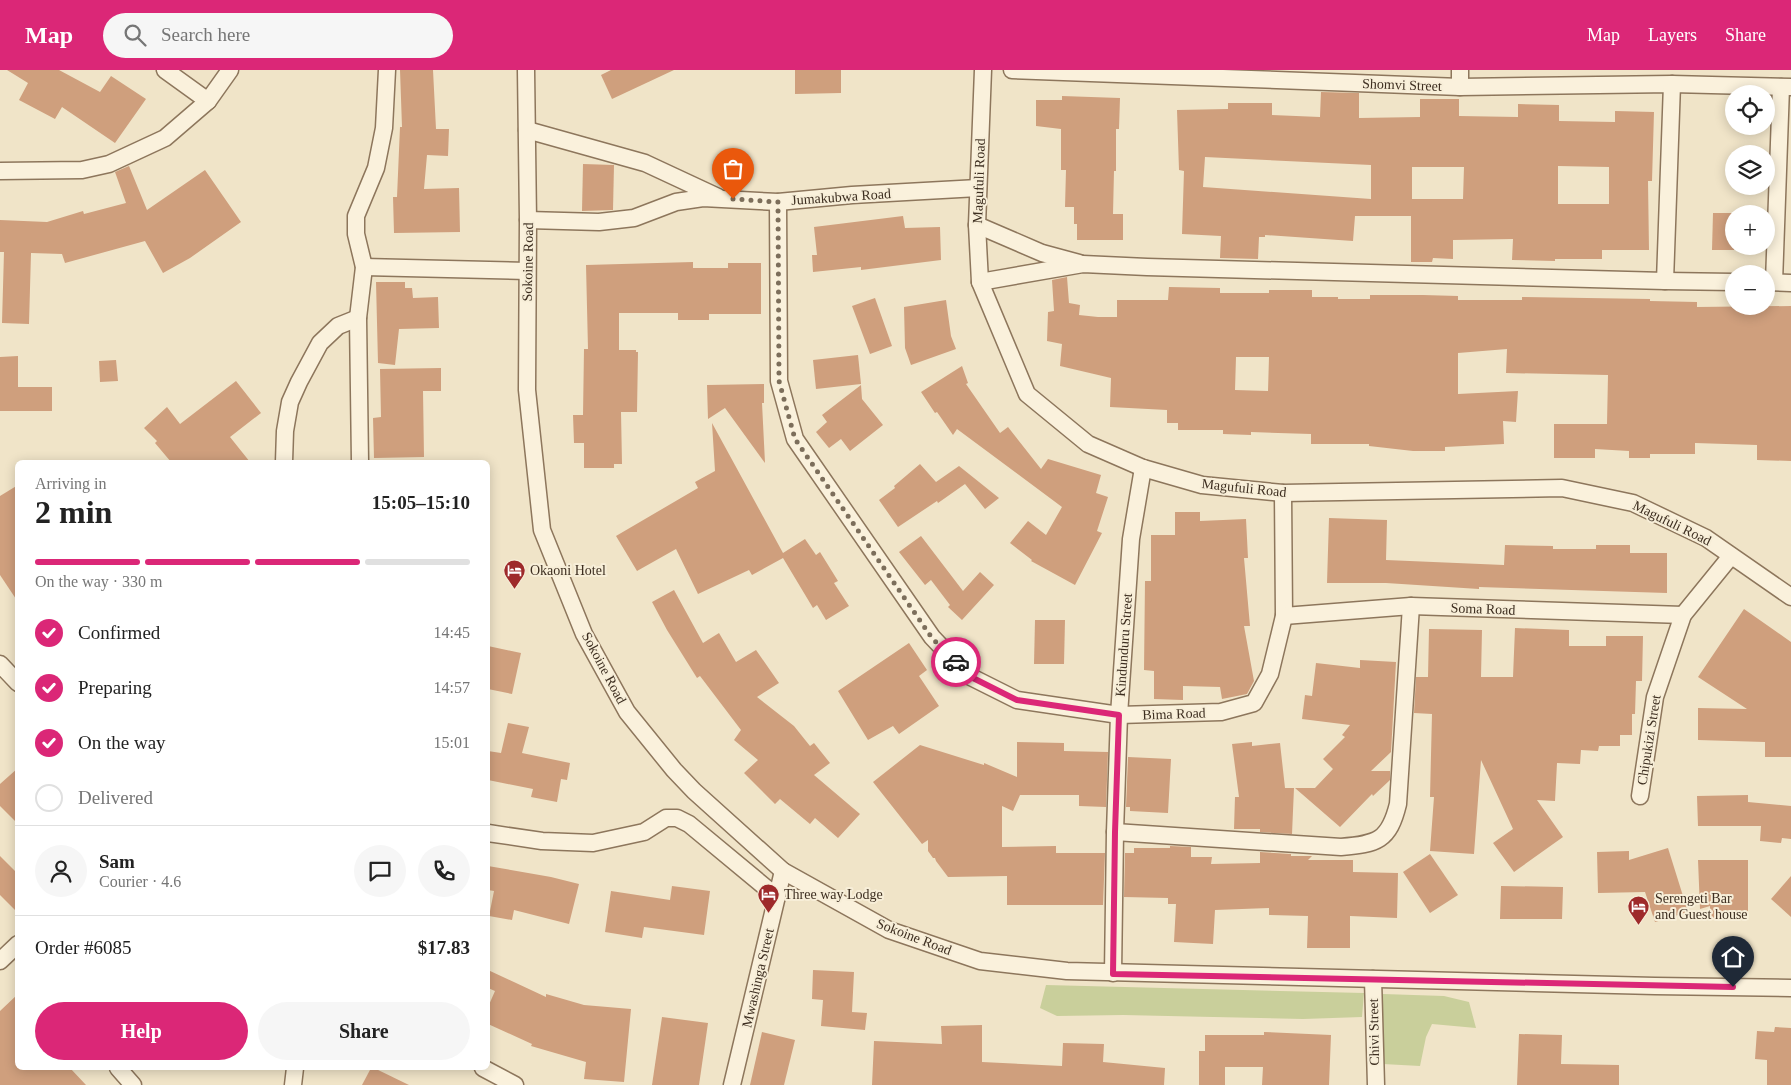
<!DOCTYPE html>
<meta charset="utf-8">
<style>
:root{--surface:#fff;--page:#f6f6f6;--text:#222;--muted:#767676;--line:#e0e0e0;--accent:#db2777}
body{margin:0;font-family:"Times New Roman",serif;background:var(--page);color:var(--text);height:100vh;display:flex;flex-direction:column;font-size:19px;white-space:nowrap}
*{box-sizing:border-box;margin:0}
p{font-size:16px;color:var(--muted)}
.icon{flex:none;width:28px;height:28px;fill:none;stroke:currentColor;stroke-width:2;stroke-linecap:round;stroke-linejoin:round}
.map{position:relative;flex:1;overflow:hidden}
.sheet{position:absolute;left:15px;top:390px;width:475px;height:610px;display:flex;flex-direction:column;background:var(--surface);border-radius:8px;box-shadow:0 2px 12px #0003}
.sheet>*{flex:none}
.controls{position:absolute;left:1725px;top:15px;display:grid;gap:10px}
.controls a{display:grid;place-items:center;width:50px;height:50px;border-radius:50%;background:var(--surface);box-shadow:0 2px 12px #0003;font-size:25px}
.pin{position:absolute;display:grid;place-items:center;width:42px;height:42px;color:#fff;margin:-51px -21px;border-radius:50% 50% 50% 0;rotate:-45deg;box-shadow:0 0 5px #0007}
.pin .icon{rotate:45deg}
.courier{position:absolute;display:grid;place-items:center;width:50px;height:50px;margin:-25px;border:4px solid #db2777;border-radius:50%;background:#fff;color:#222;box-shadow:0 1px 6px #0007}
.summary em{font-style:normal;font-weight:700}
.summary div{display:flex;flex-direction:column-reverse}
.summary{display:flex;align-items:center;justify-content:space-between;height:85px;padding:0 20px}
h1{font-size:32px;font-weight:700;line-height:38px}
.bar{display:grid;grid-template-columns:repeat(4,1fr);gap:8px 5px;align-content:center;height:60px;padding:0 20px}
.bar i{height:6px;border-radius:4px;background:var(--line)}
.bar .active{background:var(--accent)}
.bar p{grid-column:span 4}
.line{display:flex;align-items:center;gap:12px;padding:0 20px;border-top:1px solid var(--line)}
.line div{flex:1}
.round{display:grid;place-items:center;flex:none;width:52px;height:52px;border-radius:26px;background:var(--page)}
ol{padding:0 20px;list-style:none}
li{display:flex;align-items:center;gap:15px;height:55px}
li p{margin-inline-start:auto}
li .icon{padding:5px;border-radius:50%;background:var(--accent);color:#fff;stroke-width:4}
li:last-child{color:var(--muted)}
li i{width:28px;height:28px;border:2px solid var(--line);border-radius:50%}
.action{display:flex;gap:10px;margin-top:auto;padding:10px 20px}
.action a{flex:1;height:58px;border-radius:30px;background:var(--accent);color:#fff;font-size:20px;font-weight:700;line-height:58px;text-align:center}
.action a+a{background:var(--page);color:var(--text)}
header{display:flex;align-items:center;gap:30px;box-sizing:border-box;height:70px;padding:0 25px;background:var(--accent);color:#fff}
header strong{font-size:24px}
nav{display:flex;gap:28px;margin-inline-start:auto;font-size:18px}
.search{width:350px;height:45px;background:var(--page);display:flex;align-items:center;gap:12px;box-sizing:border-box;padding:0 18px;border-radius:28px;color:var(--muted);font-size:19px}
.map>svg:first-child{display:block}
</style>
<header>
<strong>Map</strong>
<div class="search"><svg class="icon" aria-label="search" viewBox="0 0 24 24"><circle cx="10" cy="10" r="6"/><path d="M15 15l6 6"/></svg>Search here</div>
<nav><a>Map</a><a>Layers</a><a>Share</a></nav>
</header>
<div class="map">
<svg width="1791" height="1015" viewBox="0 0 1791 1015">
<rect width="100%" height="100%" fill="#f0e4c8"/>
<g fill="#c9cf9b">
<polygon points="1046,915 1364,923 1362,947 1303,949 1123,945 1057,946 1040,938"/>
<polygon points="1383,924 1444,926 1469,932 1476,958 1432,954 1426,967 1420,996 1383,994"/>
</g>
<g fill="#cf9f7d" fill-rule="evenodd">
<polygon points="7,0 59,0 100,22 111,6 146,29 115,73 62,37 55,49 19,30 28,13"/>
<polygon points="400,0 433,0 436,59 449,59 448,86 427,85 424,119 459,118 460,162 394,163 393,127 397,127 400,57 402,57"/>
<polygon points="611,0 674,0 612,29 601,5"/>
<polygon points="795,0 841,0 841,23 795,24"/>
<path d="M1321,22l38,1v25l61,-1v-18h39v17l59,1v-13l41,1v16l56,1v-11l39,1 -2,69h-4l1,69h-47v9h-47v2l-43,-1 1,-21 -60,1v19l-20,-1 -1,4h-21v-46h-56l-2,25 -88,-6v2h-6l-1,22 -38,-1 1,-22 -39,-2 2,-63 -5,-1 -2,-60 51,-1v-6h44v12l48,2zM1205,87l166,8v34l-168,-12zM1558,96l51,1v37h-51zM1412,97h52l-1,32h-51z"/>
<polygon points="1062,26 1120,28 1119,59 1116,59 1116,101 1114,101 1113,144 1123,144 1123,170 1077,170 1077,154 1074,154 1074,137 1065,137 1066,100 1061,100 1061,59 1036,56 1036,30 1062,30"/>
<polygon points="583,94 614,95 613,140 582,141"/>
<polygon points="129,96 147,140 205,100 241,152 190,188 163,203 145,171 65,193 62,184 31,183 29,254 2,253 4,182 0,182 0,150 47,152 83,141 84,144 126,133 115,102"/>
<polygon points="1713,143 1734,143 1734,180 1712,180"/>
<polygon points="903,146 905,158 940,157 941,190 861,200 861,197 813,202 812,185 817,185 814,157"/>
<polygon points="693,192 693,198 728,198 728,193 761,193 761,244 709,244 709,250 678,250 678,243 619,243 619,280 636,280 636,282 638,282 637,342 621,342 622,394 614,394 614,398 584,398 584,373 574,373 573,345 583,345 584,279 588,279 586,195"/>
<path d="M1067,207l2,26 11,2 -1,10 19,2h19v-17h51l1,-13 51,1v5h49v-3h43v7h26v2h32v-4h53l35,1v4h64v-3l128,2v2l47,1v5l94,-1v155l-34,-1v-15l-62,-2v11h-45v4h-21v-7l-34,-2v9h-41v-34h53l1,-49 -102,-2 1,-24 -49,4v41l60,-3 -2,31 -13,-1 1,23 -59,3v4h-32l-44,-5v-2h-58v-10l-60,-2v3l-28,-1v-4h-45v-7h-11v-13l-57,-3 1,-29 -51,-12 2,-22 -15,-3 1,-29 6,-1 -2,-31zM1236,287h33l-1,34 -33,-1z"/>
<polygon points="376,212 405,212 405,218 412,218 413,228 438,227 439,258 399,259 395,295 378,293"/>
<polygon points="875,228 892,276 870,284 852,236"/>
<polygon points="946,230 951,266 956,279 911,295 905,278 904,237"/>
<polygon points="858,285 861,314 816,319 813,290"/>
<polygon points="18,286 18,317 52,317 52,341 0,341 0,287"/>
<polygon points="116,290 118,311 100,312 99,291"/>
<polygon points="962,296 968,313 966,314 1000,363 1008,357 1041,399 1048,389 1101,405 1096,423 1108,427 1097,461 1102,463 1075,515 1031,491 1032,490 1010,473 1028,451 1046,465 1062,437 957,359 953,365 937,342 935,343 921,322"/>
<polygon points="441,298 441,321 423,321 424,387 374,388 373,348 381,347 380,299"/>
<polygon points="236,311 261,343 230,367 250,392 171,392 155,373 157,371 144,358 167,337 180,354"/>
<polygon points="764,314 764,333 762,333 765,393 725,338 708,349 707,315"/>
<polygon points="861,315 862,329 883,355 850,381 841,369 829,378 816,362 827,352 822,345"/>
<polygon points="712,353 783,483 805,469 816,485 820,482 838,511 834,513 849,536 826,550 817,535 813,538 783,488 752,505 749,500 698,524 676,479 637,501 616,466 698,418 695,412 715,401"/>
<polygon points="920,394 936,412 959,396 999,428 985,439 965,414 938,433 937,431 898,457 879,430 895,418 894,416"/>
<polygon points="18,415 18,532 0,505 0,426"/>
<polygon points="1175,442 1200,442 1200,451 1246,449 1248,488 1244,488 1250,556 1244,556 1254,611 1247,624 1222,629 1220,617 1183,616 1183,630 1154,629 1154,601 1144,600 1145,511 1151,511 1151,465 1175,465"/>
<polygon points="1329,448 1387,450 1386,490 1504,495 1505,475 1553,476 1553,479 1596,479 1596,475 1630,475 1630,483 1667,483 1667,523 1479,517 1479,519 1386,513 1327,513"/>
<polygon points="921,466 963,521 980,502 994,515 962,550 948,537 950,535 931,510 925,515 899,482"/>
<polygon points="674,520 703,573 719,563 736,592 756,580 779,613 757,627 794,656 810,676 814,673 830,693 814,705 860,744 838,768 815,748 810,754 780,729 775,734 744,703 758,690 734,670 741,660 700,606 697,608 667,560 652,532"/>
<polygon points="1744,539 1791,572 1791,687 1765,687 1765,672 1698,670 1698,638 1747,639 1698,607"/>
<polygon points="1035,550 1065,550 1064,594 1034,594"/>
<polygon points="1515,558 1569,560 1569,576 1606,576 1606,566 1643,566 1642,611 1636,611 1635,644 1632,644 1632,665 1620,665 1620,676 1599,676 1598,681 1581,680 1580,694 1557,693 1555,731 1537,730 1563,767 1514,802 1493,773 1513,759 1481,690 1474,784 1430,781 1434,727 1430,727 1432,644 1414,643 1416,607 1428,607 1429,559 1482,560 1481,607 1513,607"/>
<polygon points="909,573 927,600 919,606 939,636 899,664 893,656 868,670 838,621"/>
<polygon points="488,576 521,583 512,624 488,619"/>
<polygon points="1360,590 1396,592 1391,682 1371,701 1390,701 1390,710 1373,726 1372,724 1340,757 1295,718 1315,718 1333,699 1323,689 1345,667 1342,665 1350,655 1302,649 1305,625 1312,626 1316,593 1360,598"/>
<polygon points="508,653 529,657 522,683 570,693 567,710 561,709 557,732 531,727 533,719 488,710 488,681 501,683"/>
<polygon points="1017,672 1064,673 1064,681 1108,682 1106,737 1079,736 1079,725 1020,725 1013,741 1002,736 1002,777 1056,776 1056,783 1105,783 1103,835 1007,835 1007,806 948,807 936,791 935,788 933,788 928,781 928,770 922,774 873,712 920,675 984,695 984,693 1017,707"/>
<polygon points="1252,672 1252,676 1280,673 1285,718 1294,718 1292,764 1260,762 1260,759 1234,759 1235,727 1239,727 1232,674"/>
<polygon points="1128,687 1171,689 1168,743 1130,741 1130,737 1126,737"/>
<polygon points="18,698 18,754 0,736 0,714"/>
<polygon points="1748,725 1748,732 1791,736 1791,769 1782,768 1781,773 1760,771 1761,756 1698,756 1697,726"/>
<polygon points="1170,776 1191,777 1191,787 1212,787 1211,794 1260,793 1260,782 1291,784 1291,786 1312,786 1308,790 1353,790 1353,802 1398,803 1397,848 1350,846 1350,878 1307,878 1308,846 1269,845 1269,838 1215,840 1213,874 1174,872 1176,834 1168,834 1168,828 1124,827 1125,783 1134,783 1134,778 1170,778"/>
<polygon points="1668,778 1688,842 1655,852 1645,822 1598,823 1597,782 1629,781 1629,790"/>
<polygon points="1430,784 1458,825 1430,843 1403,802"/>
<polygon points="0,786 18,804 18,843 0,825"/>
<polygon points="1698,790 1748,790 1748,848 1710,848 1710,836 1700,839"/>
<polygon points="488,796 551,807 579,814 569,854 514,840 512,850 489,846 494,821 488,820"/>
<polygon points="1791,806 1791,847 1771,829"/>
<polygon points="672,816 710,821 704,865 644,857 642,868 605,862 611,821 670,830"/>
<polygon points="1501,816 1563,817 1562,849 1500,849"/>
<polygon points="488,900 546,927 546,924 584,935 631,939 624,1012 584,1009 586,992 531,976 532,974 488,954 488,937 495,921 488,918"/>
<polygon points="813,900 854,902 852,942 867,943 865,960 821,956 823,930 812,929"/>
<polygon points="18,924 18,998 70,998 86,1015 0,1015 0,941"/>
<polygon points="662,947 708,953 699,1015 652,1015"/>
<polygon points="982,955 982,992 1062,996 1063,973 1104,974 1103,992 1165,998 1164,1015 872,1015 874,971 942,974 941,956"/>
<polygon points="1775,957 1791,958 1791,1015 1767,1015 1767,990 1755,989 1757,961 1774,962"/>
<polygon points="762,962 795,970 784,1015 750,1015"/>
<polygon points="1264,962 1331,965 1329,1015 1262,1015 1263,997 1225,997 1225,1015 1199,1015 1199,981 1205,981 1205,965 1264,965"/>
<polygon points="1519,964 1562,965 1561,994 1619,995 1619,1015 1517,1015"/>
<polygon points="371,998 374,998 409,1015 362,1015"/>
</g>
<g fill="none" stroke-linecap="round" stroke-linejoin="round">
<defs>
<g id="street">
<polyline points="165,0 208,31"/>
<polyline points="526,0 528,150 527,320 542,460 584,564 627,642 674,700 694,721 783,801 889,860 980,891 1067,901 1655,916 1791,918"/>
<polyline points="983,0 977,155 980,212 1027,324 1088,374 1143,398 1202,415 1283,423 1562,418 1633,433 1706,468 1791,527"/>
<polyline points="1012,0 1460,17 1672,14 1791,17"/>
<polyline points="1460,17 1460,0"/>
<polyline points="527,60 645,93 718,127"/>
<polyline points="0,101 82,100 109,94 165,68 208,31 230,0"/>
<polyline points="778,132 779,311 795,369 932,567 969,606 1017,630 1119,645 1221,642 1254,633 1270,604 1284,546 1283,423"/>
<polyline points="528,150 599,152 634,148 676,132 703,128 778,132 852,125 978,118"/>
<polyline points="977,155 1042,183 1079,193"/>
<polyline points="364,197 527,201"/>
<polyline points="1665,211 1672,14"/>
<polyline points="980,212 1083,194 1147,197 1665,211 1734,212"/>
<polyline points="1766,212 1791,213"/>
<polyline points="1774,212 1781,17"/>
<polyline points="284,392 285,361 290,332 299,312 320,273 338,256 358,248"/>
<polyline points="360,392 358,248 364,197 356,164 356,146 376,98 384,58 387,0"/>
<polyline points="1284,546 1411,536 1683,545"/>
<polyline points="0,594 18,613"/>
<polyline points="1640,726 1655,627 1683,545 1731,486"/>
<path d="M1115,762l226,15c36,-3 48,-6 57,-43l13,-198"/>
<polyline points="488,763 542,771 593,773 644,762 666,748 677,748 689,754 777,827"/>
<polyline points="0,891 18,874"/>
<polyline points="1113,903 1115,762 1119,645 1131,469 1143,398"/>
<polyline points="1373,909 1376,1015"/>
<polyline points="118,998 133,1015"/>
<polyline points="483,998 515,1015"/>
<polyline points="293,1015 295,998"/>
<polyline points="732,1015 783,801"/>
</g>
</defs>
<use href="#street" stroke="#8d765c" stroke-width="19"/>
<use href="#street" stroke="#faf1dc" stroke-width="16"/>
</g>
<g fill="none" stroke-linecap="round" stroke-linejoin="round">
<polyline stroke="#7c6e5b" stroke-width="5" stroke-dasharray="0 9" points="733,129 778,132 779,311 795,369 932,568 956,592"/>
<polyline stroke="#db2777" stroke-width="6" points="956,592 969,606 1017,630 1119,645 1115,762 1113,904 1733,917"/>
</g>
<defs>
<symbol id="hotel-pin" viewBox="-11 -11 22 30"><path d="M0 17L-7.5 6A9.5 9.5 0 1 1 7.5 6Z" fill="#9e2a2b" stroke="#f7eed8"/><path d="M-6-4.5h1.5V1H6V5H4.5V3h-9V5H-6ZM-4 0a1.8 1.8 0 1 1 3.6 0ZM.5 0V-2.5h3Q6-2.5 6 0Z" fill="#fff"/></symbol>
</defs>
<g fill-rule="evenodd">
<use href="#hotel-pin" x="502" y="488" width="25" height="34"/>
<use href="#hotel-pin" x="756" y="812" width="25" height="34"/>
<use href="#hotel-pin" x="1626" y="824" width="25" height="34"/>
</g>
<g text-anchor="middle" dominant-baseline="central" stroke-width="4" stroke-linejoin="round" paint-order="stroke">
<g font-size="14" fill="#3d2e20" stroke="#f7eed8">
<text transform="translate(1402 15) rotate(2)">Shomvi Street</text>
<text transform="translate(979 111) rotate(-88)">Magufuli Road</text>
<text transform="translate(841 127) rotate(-4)">Jumakubwa Road</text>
<text transform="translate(528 192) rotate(-89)">Sokoine Road</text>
<text transform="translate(1244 418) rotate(6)">Magufuli Road</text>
<text transform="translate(1672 453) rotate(26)">Magufuli Road</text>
<text transform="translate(1483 539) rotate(2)">Soma Road</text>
<text transform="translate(1124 575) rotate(-86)">Kindunduru Street</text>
<text transform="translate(604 598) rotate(62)">Sokoine Road</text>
<text transform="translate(1174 644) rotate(-2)">Bima Road</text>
<text transform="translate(1649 670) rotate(-81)">Chipukizi Street</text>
<text transform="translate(914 867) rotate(21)">Sokoine Road</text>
<text transform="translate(758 908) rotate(-77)">Mwashinga Street</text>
<text transform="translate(1374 962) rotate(-91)">Chivi Street</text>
</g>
<g font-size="14" fill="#3d2e20" stroke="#f7eed8" text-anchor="start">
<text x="530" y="500">Okaoni Hotel</text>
<text x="784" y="824">Three way Lodge</text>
<text x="1655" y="828">Serengeti Bar<tspan x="1655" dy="16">and Guest house</tspan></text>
</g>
</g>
</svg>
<div class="controls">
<a><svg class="icon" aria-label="locate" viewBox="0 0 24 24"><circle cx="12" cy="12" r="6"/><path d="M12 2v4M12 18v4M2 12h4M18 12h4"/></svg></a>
<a><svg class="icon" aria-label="layers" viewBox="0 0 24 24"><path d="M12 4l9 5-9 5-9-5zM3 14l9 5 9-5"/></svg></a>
<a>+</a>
<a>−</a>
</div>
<div class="pin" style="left:733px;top:129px;background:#ea580c"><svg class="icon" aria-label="bag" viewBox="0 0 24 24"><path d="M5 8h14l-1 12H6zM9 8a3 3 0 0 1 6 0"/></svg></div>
<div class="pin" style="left:1733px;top:917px;background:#1f2937"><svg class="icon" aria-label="home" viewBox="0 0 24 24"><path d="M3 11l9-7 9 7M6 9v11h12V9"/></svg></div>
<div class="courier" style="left:956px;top:592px"><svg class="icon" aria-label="car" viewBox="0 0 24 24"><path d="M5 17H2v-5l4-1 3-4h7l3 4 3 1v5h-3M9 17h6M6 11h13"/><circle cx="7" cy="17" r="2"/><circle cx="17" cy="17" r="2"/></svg></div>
<section class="sheet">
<div class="summary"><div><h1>2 min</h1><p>Arriving in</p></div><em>15:05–15:10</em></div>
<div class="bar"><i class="active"></i><i class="active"></i><i class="active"></i><i></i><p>On the way · 330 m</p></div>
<ol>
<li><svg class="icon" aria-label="check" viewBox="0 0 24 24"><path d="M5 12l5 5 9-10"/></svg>Confirmed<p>14:45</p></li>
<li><svg class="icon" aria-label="check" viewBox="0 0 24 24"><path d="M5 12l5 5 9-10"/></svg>Preparing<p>14:57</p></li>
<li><svg class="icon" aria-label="check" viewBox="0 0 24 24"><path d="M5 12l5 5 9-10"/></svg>On the way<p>15:01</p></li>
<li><i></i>Delivered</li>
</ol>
<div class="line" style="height:90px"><a class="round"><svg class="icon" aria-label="person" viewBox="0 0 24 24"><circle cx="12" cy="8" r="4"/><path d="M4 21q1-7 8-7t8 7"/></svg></a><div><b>Sam</b><p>Courier · 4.6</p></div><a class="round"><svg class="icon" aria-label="chat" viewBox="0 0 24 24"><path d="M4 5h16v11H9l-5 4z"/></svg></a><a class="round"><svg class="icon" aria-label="phone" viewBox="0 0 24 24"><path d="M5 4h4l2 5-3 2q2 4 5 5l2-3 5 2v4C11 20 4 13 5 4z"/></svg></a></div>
<div class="line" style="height:65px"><div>Order #6085</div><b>$17.83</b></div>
<div class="action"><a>Help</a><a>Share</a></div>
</section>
</div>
